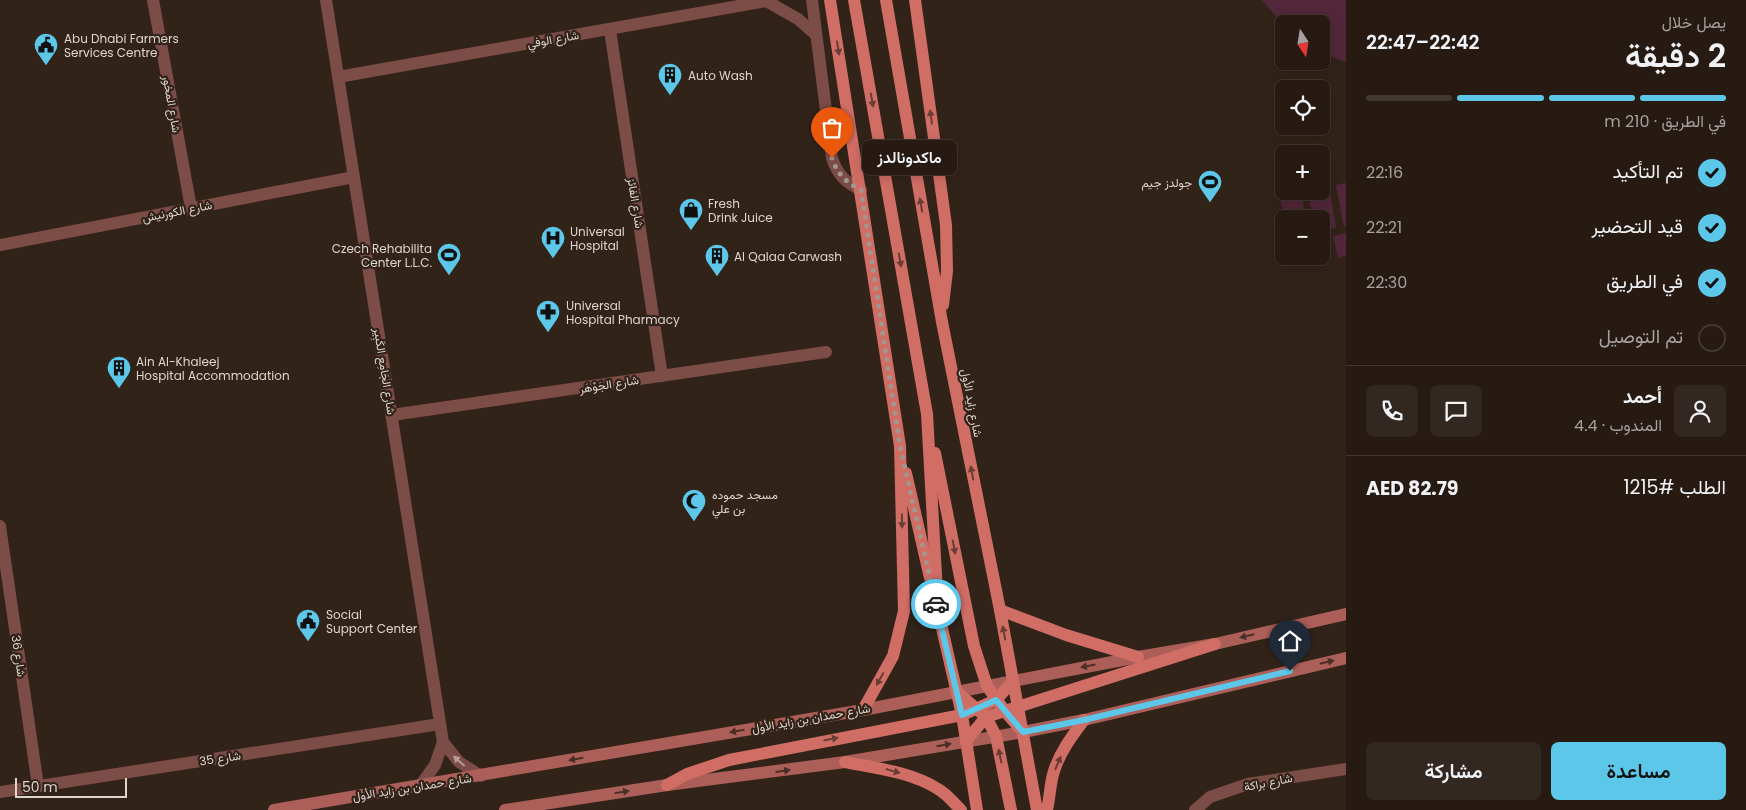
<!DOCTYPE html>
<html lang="ar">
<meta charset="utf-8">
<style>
:root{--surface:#261a13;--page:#322721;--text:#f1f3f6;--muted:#a4a1a0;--line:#423833;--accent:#5cc7e8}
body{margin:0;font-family:Poppins,Vazirmatn,sans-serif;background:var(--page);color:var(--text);direction:rtl;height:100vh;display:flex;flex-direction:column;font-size:19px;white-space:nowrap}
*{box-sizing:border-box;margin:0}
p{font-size:16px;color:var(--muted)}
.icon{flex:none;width:28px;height:28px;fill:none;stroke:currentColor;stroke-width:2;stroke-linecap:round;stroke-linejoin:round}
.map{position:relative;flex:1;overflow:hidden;direction:ltr}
.panel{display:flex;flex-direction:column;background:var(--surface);width:400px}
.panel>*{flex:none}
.needle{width:32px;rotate:168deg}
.tools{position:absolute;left:1275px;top:15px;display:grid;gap:10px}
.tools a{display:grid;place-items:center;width:55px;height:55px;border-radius:8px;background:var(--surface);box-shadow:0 2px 12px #0003,0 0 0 1px var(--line);font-size:25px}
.scale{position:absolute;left:15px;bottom:12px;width:112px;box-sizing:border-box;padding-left:5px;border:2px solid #ded5ce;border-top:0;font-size:14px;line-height:18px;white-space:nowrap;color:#ded5ce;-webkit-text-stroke:4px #322319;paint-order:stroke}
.pin{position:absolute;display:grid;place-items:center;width:42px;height:42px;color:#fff;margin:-51px -21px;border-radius:50% 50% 50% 0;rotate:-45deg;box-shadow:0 0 5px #0007}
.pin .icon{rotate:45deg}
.courier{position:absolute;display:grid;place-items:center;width:50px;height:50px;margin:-25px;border:4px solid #5cc7e8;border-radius:50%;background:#fff;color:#222;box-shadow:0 1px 6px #0007}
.bubble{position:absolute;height:35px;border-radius:8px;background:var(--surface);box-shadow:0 2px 12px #0003,0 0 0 1px var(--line);font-size:16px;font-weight:600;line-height:35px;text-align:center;direction:rtl}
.summary em{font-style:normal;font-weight:600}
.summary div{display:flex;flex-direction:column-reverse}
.summary{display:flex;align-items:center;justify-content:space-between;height:85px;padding:0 20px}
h1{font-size:32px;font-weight:600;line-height:38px}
.bar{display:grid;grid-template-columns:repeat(4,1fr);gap:8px 5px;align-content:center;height:60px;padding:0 20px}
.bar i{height:6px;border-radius:4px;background:var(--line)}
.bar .on{background:var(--accent)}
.bar p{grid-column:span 4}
.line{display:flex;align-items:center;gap:12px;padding:0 20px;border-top:1px solid var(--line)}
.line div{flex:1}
.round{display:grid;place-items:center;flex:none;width:52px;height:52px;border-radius:8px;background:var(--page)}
ol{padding:0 20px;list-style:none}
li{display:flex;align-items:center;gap:15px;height:55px}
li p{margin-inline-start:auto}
li .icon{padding:5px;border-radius:50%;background:var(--accent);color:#111;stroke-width:4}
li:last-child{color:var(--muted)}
li i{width:28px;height:28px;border:2px solid var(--line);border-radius:50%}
.action{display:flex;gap:10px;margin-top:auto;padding:10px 20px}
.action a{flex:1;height:58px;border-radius:8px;background:var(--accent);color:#111;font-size:20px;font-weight:600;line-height:58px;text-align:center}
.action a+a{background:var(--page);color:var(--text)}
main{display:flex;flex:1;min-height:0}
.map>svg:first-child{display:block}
</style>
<main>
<section class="panel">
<div class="summary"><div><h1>2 دقيقة</h1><p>يصل خلال</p></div><em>22:42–22:47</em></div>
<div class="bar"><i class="on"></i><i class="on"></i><i class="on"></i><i></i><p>في الطريق · 210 m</p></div>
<ol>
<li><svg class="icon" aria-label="check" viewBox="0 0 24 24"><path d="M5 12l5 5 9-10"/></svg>تم التأكيد<p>22:16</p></li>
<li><svg class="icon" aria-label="check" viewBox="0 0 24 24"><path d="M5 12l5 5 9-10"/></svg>قيد التحضير<p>22:21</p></li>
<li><svg class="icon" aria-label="check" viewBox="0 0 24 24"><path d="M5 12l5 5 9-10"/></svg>في الطريق<p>22:30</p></li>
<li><i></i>تم التوصيل</li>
</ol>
<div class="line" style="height:90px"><a class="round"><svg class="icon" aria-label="person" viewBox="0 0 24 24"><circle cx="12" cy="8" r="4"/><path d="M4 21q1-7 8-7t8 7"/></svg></a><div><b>أحمد</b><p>المندوب · 4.4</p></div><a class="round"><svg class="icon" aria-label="chat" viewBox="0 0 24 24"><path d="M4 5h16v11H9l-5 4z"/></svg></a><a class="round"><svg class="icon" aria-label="phone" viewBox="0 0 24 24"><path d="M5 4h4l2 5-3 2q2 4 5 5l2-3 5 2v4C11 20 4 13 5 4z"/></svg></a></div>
<div class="line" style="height:65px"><div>الطلب #1215</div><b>AED 82.79</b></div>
<div class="action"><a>مساعدة</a><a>مشاركة</a></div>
</section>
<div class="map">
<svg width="1346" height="810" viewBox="0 0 1346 810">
<rect width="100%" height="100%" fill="#322319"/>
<g fill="#52273a">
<polygon points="1262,0 1346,0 1346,62 1321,53 1321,24 1284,24 1284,26"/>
<polygon points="1346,183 1346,226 1344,227 1336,185"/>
<polygon points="1329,186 1336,228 1321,231 1321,219 1313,219 1308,191 1321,191 1321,188"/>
<polygon points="1301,192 1306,219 1284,219 1280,196"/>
<polygon points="1346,233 1346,256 1338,258 1333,236"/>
<polygon points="1327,234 1331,258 1291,266 1289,256 1321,256 1321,235"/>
</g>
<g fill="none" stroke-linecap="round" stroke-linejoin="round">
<g stroke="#7c4c47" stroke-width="12">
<polyline points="153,0 191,208"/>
<polyline points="326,0 443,742 459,762 481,776"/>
<path d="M812,0l20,158c5,16 14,25 29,32"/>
<polyline points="768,2 798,19 815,34"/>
<polyline points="610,30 662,376"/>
<polyline points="338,77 772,0"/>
<polyline points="0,245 354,177"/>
<polyline points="392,415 826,352"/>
<polyline points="0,526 38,786"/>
<polyline points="420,786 435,765 443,742"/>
<polyline points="0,792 440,724"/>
<polyline points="1195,810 1210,797 1248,784 1346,769"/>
</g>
<g stroke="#ac5f58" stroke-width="12">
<polyline points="274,810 863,710 1138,657 1215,644 1346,614"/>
<polyline points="505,810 667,785 845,762 1023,732 1084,720 1346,658"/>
</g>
<g stroke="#d06d65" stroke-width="12">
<polyline points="830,0 900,446 904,611 893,656 863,710"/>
<polyline points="854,0 927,414 938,611 962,715 977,810"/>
<polyline points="886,0 942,322 1000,610 1037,810"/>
<polyline points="915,0 946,225 947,271 943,305"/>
<polyline points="935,453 974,646 987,686 1004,710 1023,732"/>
<polyline points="906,473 930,578"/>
<polyline points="1000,610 1066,635 1138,657"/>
<polyline points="957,692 986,717 996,736 1011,810"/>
<polyline points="966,741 986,717 1215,644"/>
<path d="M845,762c31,6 66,10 93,27 9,5 16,14 23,21"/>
<polyline points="667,785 687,774 729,760 962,715 996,700 1013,681"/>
<path d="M1047,810c3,-13 3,-27 7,-39 6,-19 18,-35 30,-51"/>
</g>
</g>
<defs><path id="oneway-solid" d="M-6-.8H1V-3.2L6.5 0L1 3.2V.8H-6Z" transform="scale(1.25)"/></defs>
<g fill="#693d34">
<use href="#oneway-solid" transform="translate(838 48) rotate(81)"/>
<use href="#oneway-solid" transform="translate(872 100) rotate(80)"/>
<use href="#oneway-solid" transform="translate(931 117) rotate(-98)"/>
<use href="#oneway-solid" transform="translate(921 205) rotate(-100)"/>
<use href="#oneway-solid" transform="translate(900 260) rotate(80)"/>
<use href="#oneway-solid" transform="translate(972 473) rotate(-101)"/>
<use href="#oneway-solid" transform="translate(902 521) rotate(89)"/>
<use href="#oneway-solid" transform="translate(954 547) rotate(79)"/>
<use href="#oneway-solid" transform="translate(1004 633) rotate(-101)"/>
<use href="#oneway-solid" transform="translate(880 679) rotate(119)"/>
<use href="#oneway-solid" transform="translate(831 739) rotate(-11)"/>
<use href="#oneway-solid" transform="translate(1000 756) rotate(-102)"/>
<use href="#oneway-solid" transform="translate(1058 763) rotate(-67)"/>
<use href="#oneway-solid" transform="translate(893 771) rotate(16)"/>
</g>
<g fill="#4a2f26">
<use href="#oneway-solid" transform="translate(1247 636) rotate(167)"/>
<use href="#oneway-solid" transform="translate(1327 662) rotate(-13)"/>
<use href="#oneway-solid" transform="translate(1088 666) rotate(169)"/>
<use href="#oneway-solid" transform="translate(737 731) rotate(170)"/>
<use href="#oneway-solid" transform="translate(944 745) rotate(-10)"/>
<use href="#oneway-solid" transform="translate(576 759) rotate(170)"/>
<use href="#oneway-solid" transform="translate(783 771) rotate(-8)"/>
<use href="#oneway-solid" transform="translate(622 792) rotate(-9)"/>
</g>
<use fill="#b79e98" href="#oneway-solid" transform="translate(459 761) rotate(-138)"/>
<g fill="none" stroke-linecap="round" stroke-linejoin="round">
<path stroke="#a2978f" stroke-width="5" stroke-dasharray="0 9" d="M832,158c5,16 14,24 29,32l39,256 36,158"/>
<polyline stroke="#5cc7e8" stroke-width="6" points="936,604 962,715 996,700 1023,732 1084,720 1290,671"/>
</g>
<defs>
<symbol id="civic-pin" viewBox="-11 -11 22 30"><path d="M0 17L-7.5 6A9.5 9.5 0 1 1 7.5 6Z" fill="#5cc7e8" stroke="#322319"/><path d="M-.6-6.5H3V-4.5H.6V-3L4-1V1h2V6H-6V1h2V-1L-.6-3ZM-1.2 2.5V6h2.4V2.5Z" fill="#111"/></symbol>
<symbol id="building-pin" viewBox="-11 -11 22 30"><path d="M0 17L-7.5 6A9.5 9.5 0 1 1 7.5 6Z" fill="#5cc7e8" stroke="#322319"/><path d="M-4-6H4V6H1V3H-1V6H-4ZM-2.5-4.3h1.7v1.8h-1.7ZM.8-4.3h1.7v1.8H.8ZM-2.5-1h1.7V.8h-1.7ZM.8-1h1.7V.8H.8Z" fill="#111"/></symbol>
<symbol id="stadium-pin" viewBox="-11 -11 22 30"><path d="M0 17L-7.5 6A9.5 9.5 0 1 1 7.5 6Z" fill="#5cc7e8" stroke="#322319"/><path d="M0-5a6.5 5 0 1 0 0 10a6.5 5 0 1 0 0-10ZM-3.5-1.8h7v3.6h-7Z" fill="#111"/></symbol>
<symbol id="shop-pin" viewBox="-11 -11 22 30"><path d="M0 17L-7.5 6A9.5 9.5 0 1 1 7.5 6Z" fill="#5cc7e8" stroke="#322319"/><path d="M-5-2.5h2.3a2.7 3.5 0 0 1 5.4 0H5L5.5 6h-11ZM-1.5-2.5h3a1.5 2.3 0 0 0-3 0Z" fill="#111"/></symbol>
<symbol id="hospital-pin" viewBox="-11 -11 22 30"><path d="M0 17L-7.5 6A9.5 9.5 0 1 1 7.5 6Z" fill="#5cc7e8" stroke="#322319"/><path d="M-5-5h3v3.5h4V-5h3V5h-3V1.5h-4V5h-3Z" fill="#111"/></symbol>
<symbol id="pharmacy-pin" viewBox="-11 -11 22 30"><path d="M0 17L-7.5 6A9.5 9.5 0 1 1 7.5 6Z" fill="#5cc7e8" stroke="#322319"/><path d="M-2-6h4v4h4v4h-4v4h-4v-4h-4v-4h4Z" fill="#111"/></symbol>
<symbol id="mosque-pin" viewBox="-11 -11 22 30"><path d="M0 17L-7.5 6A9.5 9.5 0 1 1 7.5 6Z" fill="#5cc7e8" stroke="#322319"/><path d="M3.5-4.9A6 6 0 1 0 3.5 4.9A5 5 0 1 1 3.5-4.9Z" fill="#111"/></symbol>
</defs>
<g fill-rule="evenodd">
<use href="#civic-pin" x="32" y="31" width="28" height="38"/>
<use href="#building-pin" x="656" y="61" width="28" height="38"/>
<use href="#stadium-pin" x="1196" y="168" width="28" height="38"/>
<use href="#shop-pin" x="677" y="196" width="28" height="38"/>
<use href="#hospital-pin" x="539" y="224" width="28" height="38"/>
<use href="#stadium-pin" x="435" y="241" width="28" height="38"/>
<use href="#building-pin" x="703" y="242" width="28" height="38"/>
<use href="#pharmacy-pin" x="534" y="298" width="28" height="38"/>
<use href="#building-pin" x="105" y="354" width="28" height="38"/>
<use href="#mosque-pin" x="680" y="487" width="28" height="38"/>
<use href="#civic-pin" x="294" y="607" width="28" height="38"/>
</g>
<g text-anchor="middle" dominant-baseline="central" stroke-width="4.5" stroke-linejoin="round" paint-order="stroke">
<g font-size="12" fill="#ded5ce" stroke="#322319" text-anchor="start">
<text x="64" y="38">Abu Dhabi Farmers<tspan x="64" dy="14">Services Centre</tspan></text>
<text x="688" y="75">Auto Wash</text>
<text x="1192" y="182" text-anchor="end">جولدز جيم</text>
<text x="708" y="203">Fresh<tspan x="708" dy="14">Drink Juice</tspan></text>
<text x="570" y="231">Universal<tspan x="570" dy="14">Hospital</tspan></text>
<text x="432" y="248" text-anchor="end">Czech Rehabilita<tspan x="432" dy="14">Center L.L.C.</tspan></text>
<text x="734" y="256">Al Qalaa Carwash</text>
<text x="566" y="305">Universal<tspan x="566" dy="14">Hospital Pharmacy</tspan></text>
<text x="136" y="361">Ain Al-Khaleej<tspan x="136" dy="14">Hospital Accommodation</tspan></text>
<text x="712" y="494">مسجد حموده<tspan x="712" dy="14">بن علي</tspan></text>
<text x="326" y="614">Social<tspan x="326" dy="14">Support Center</tspan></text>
</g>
<g font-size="12" fill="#ded5ce" stroke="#322319">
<text transform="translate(553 39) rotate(-10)">شارع الوفي</text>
<text transform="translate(172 104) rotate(80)">شارع المخور</text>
<text transform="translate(636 203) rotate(81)">شارع الفائز</text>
<text transform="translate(177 211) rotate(-11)">شارع الكورنيش</text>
<text transform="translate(385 371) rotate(81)">شارع الجَامِع الكَبِير</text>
<text transform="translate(609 384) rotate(-9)">شارع الجَوْهَر</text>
<text transform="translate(972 403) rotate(79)">شارع زايد الأول</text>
<text transform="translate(19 656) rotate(82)">شارع 36</text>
<text transform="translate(811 718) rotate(-10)">شارع حمدان بن زايد الأول</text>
<text transform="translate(220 758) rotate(-9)">شارع 35</text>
<text transform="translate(1268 782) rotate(-11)">شارع براكة</text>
<text transform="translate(412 787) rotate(-9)">شارع حمدان بن زايد الأول</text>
</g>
</g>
</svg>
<div class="tools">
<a><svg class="needle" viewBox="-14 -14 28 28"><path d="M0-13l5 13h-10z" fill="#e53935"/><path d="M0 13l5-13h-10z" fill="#a4a1a0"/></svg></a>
<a><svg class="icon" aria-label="locate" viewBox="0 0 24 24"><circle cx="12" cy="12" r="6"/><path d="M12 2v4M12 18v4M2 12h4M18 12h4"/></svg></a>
<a>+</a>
<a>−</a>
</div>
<div class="scale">50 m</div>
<div class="pin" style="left:832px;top:158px;background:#ea580c"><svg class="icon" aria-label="bag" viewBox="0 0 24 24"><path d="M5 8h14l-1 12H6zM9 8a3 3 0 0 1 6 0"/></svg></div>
<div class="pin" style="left:1290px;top:671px;background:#1f2937"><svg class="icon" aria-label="home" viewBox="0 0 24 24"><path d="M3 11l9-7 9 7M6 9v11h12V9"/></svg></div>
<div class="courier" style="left:936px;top:604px"><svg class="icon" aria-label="car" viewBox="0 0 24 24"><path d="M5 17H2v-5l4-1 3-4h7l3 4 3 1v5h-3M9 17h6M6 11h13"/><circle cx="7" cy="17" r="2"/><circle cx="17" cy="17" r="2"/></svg></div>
<div class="bubble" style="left:862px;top:140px;width:95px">ماكدونالدز</div>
</div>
</main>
